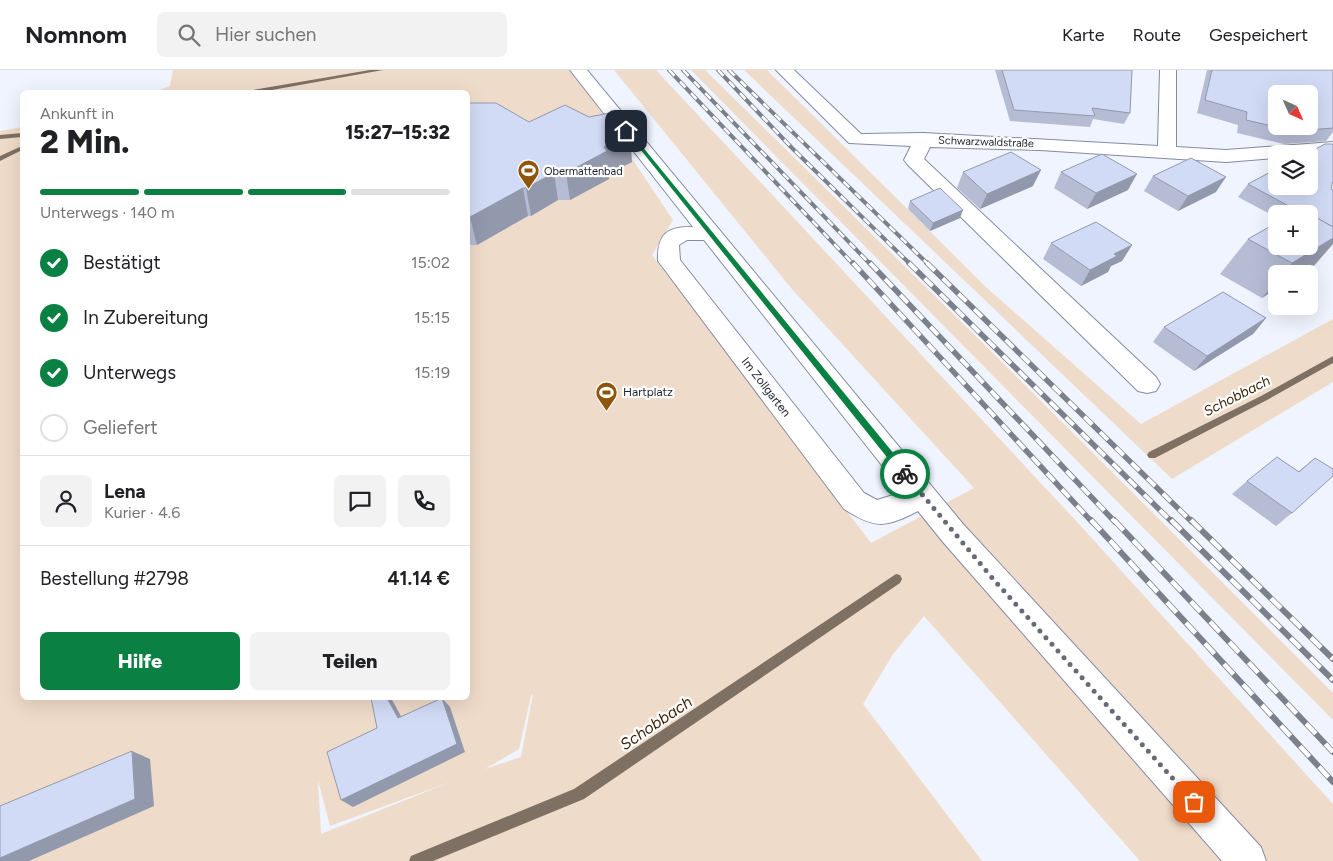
<!DOCTYPE html>
<html lang="de">
<meta charset="utf-8">
<style>
:root{--surface:#fff;--page:#f2f2f2;--text:#202124;--muted:#757577;--line:#e0e0e0;--accent:#0b8043}
body{margin:0;font-family:Figtree,sans-serif;background:var(--page);color:var(--text);height:100vh;display:flex;flex-direction:column;font-size:19px;white-space:nowrap}
*{box-sizing:border-box;margin:0}
p{font-size:16px;color:var(--muted)}
.icon{flex:none;width:28px;height:28px;fill:none;stroke:currentColor;stroke-width:2;stroke-linecap:round;stroke-linejoin:round}
.map{position:relative;flex:1;overflow:hidden}
.panel{position:absolute;left:20px;top:20px;width:450px;height:610px;display:flex;flex-direction:column;background:var(--surface);border-radius:8px;box-shadow:0 5px 20px #0002}
.panel>*{flex:none}
.needle{width:32px;rotate:135deg}
.tools{position:absolute;left:1268px;top:15px;display:grid;gap:10px}
.tools a{display:grid;place-items:center;width:50px;height:50px;border-radius:8px;background:var(--surface);box-shadow:0 5px 20px #0002;font-size:25px}
.pin{position:absolute;display:grid;place-items:center;width:42px;height:42px;color:#fff;margin:-21px;border-radius:10px;box-shadow:0 2px 8px #0006}
.courier{position:absolute;display:grid;place-items:center;width:50px;height:50px;margin:-25px;border:4px solid #0b8043;border-radius:50%;background:#fff;color:#222;box-shadow:0 1px 6px #0007}
.head em{font-style:normal;font-weight:800}
.head div{display:flex;flex-direction:column-reverse}
.head{display:flex;align-items:center;justify-content:space-between;height:85px;padding:0 20px}
h1{font-size:32px;font-weight:800;line-height:38px}
.bar{display:grid;grid-template-columns:repeat(4,1fr);gap:8px 5px;align-content:center;height:60px;padding:0 20px}
.bar i{height:6px;border-radius:4px;background:var(--line)}
.bar .selected{background:var(--accent)}
.bar p{grid-column:span 4}
.line{display:flex;align-items:center;gap:12px;padding:0 20px;border-top:1px solid var(--line)}
.line div{flex:1}
.round{display:grid;place-items:center;flex:none;width:52px;height:52px;border-radius:8px;background:var(--page)}
ol{padding:0 20px;list-style:none}
li{display:flex;align-items:center;gap:15px;height:55px}
li p{margin-inline-start:auto}
li .icon{padding:5px;border-radius:50%;background:var(--accent);color:#fff;stroke-width:4}
li:last-child{color:var(--muted)}
li i{width:28px;height:28px;border:2px solid var(--line);border-radius:50%}
.primary-button{display:flex;gap:10px;margin-top:auto;padding:10px 20px}
.primary-button a{flex:1;height:58px;border-radius:8px;background:var(--accent);color:#fff;font-size:20px;font-weight:800;line-height:58px;text-align:center}
.primary-button a+a{background:var(--page);color:var(--text)}
header{display:flex;align-items:center;gap:30px;box-sizing:border-box;height:70px;padding:0 25px;background:var(--surface);border-bottom:1px solid var(--line)}
header strong{font-size:24px}
nav{display:flex;gap:28px;margin-inline-start:auto;font-size:18px}
.search{width:350px;height:45px;background:var(--page);display:flex;align-items:center;gap:12px;box-sizing:border-box;padding:0 18px;border-radius:8px;color:var(--muted);font-size:19px}
.map>svg:first-child{display:block}
</style>
<header>
<strong>Nomnom</strong>
<div class="search"><svg class="icon" aria-label="search" viewBox="0 0 24 24"><circle cx="10" cy="10" r="6"/><path d="M15 15l6 6"/></svg>Hier suchen</div>
<nav><a>Karte</a><a>Route</a><a>Gespeichert</a></nav>
</header>
<div class="map">
<svg width="1333" height="791" viewBox="0 0 1333 791">
<rect width="100%" height="100%" fill="#f0f4ff"/>
<g fill="#efdbc9" fill-rule="evenodd">
<path d="M173,0h400l100,150 -21,35 219,288 103,-55 -183,-200 -177,-218h42l422,453 255,281v57h-193l-216,-245 -31,38 -30,50 119,157h-982v-730l22,-4v571h446v-606h-313l15,-6zM533,624l-12,63 -36,12 34,-20 12,-53zM318,710l12,46 123,-45 -132,53z"/>
<polygon points="691,0 705,0 1000,290 1333,623 1333,650"/>
<polygon points="744,0 767,0 987,218 1141,354 1333,249 1333,312 1172,409"/>
</g>
<g fill="none" stroke-linecap="round" stroke-linejoin="round">
<g fill="#7f7064" fill-rule="evenodd">
<polygon points="370,0 383,0 261,22 250,22 253,20"/>
<polygon points="22,63 22,67 0,69 0,65"/>
<polygon points="22,76 22,80 0,91 0,86"/>
<polygon points="1333,286 1333,293 1267,330 1155,388 1149,388 1147,385 1149,382 1261,326"/>
<polygon points="896,504 900,505 902,509 900,513 584,729 433,791 409,791 411,786 574,719"/>
</g>
<defs>
<g id="minor">
<path d="M570,0h17l376,454 298,323 5,14h-44l-279,-319 -25,-31c-33,17 -43,18 -74,-2l-186,-248c-1,-26 8,-35 35,-34zM687,170h17l199,252 -26,8 -13,-7 -184,-233 -1,-15z"/>
<polygon points="776,0 794,0 861,64 924,63 1158,76 1160,0 1176,0 1176,77 1226,80 1333,72 1333,84 1309,85 1276,84 1276,88 1226,92 1040,80 930,77 924,89 1156,307 1160,314 1156,321 1147,323 1138,321 907,94 904,90 911,76 849,73"/>
</g>
</defs>
<use href="#minor" stroke="#838ba4" stroke-width="2"/>
<use href="#minor" fill="#fff" fill-rule="evenodd"/>
<defs>
<g id="rail-far2">
<polyline points="669,0 854,195"/>
<polyline points="683,0 871,195"/>
<polyline points="718,0 792,78 911,195"/>
<polyline points="729,0 929,195"/>
</g>
<g id="rail-far1">
<polyline points="853,193 1092,452"/>
<polyline points="870,193 1115,452"/>
<polyline points="909,193 1172,452"/>
<polyline points="927,193 1192,452"/>
</g>
<g id="rail">
<polyline points="1091,450 1333,712"/>
<polyline points="1114,450 1333,682"/>
<polyline points="1171,450 1333,610"/>
<polyline points="1191,450 1333,589"/>
</g>
</defs>
<use href="#rail-far2" stroke="#7c808a" stroke-width="4"/>
<use href="#rail-far1" stroke="#7c808a" stroke-width="5.5"/>
<use href="#rail" stroke="#7c808a" stroke-width="6"/>
<use href="#rail-far2" stroke="#fff" stroke-width="2.5" stroke-dasharray="8" stroke-linecap="butt"/>
<use href="#rail-far1" stroke="#fff" stroke-width="4" stroke-dasharray="11" stroke-linecap="butt"/>
<use href="#rail" stroke="#fff" stroke-width="4.5" stroke-dasharray="14" stroke-linecap="butt"/>
</g>
<g fill="#b5bcd4">
<polygon points="995,0 1132,0 1130,43 1124,54 1093,49 1090,57 1010,51"/>
<polygon points="1207,0 1333,0 1333,62 1326,71 1284,74 1237,63 1238,55 1197,43"/>
<polygon points="468,34 529,52 632,92 608,104 609,109 570,130 558,130 531,146 528,146 477,175 468,175"/>
<polygon points="963,102 1033,116 980,139 957,118"/>
<polygon points="1061,102 1128,120 1087,139 1054,118"/>
<polygon points="1153,106 1216,122 1178,141 1144,121"/>
<polygon points="1248,114 1309,116 1312,198 1302,204 1276,204 1276,219 1262,228 1220,204 1248,169 1309,144 1276,144 1276,147 1238,127"/>
<polygon points="910,131 960,148 930,161 908,139"/>
<polygon points="1051,173 1132,175 1122,191 1111,196 1108,202 1081,216 1043,189"/>
<polygon points="1266,248 1253,264 1194,301 1153,272 1164,257"/>
<polygon points="1315,388 1292,443 1276,456 1232,424 1247,411 1299,401"/>
</g>
<g fill="#9399ac">
<polygon points="630,64 632,92 608,104 609,109 570,130 566,103 604,77"/>
<polygon points="1041,100 1033,116 980,139 987,124"/>
<polygon points="554,103 558,130 531,146 526,118"/>
<polygon points="1137,104 1128,120 1087,139 1096,123"/>
<polygon points="1226,107 1216,122 1178,141 1188,126"/>
<polygon points="523,118 528,146 477,175 470,147"/>
<polygon points="963,140 960,148 930,161 933,153"/>
<polygon points="1333,168 1333,174 1312,198 1302,204 1283,204 1292,193"/>
<polygon points="1132,175 1122,191 1111,196 1108,202 1081,216 1090,200 1114,184"/>
<polygon points="1276,211 1276,219 1262,228"/>
<polygon points="1266,248 1253,264 1194,301 1207,286"/>
<polygon points="387,628 391,628 407,657 398,648"/>
<polygon points="442,628 450,637 465,682 353,737 341,730"/>
<polygon points="132,681 150,689 154,736 29,791 0,791 0,788"/>
</g>
<g fill="#d2dbf6" stroke="#9399ac" fill-rule="evenodd">
<polygon points="1002,0 1132,0 1130,43 1092,38 1095,46 1014,40"/>
<path d="M1212,0h121v58l-39,3 -48,-11 1,-8 -42,-12zM1276,24h33v32h-33z"/>
<polygon points="470,33 496,33 529,52 565,35 589,47 615,42 630,64 604,77 607,81 566,103 554,103 526,118 523,118 470,147 468,147 468,34"/>
<polygon points="1325,74 1333,74 1333,111 1331,119 1333,120 1333,157 1301,139 1298,141 1248,114 1276,99 1276,116 1309,116 1309,84 1306,84"/>
<polygon points="1011,82 1041,100 987,124 963,102"/>
<polygon points="1102,84 1137,104 1096,123 1061,102"/>
<polygon points="1191,88 1226,107 1188,126 1153,106"/>
<polygon points="940,118 963,140 933,153 910,131"/>
<polygon points="1301,139 1333,157 1333,168 1292,193 1248,169 1276,153 1276,176 1309,176 1309,144 1293,144"/>
<polygon points="1096,152 1132,175 1114,184 1117,186 1090,200 1051,173"/>
<polygon points="1223,222 1266,248 1207,286 1164,257"/>
<polygon points="1277,387 1299,402 1315,388 1333,399 1333,406 1292,443 1247,411"/>
<polygon points="371,628 387,628 398,648 442,628 457,674 341,730 327,682 377,658"/>
<polygon points="132,681 135,729 0,788 0,736"/>
</g>
<polygon fill="#0b8043" points="624,59 628,59 908,401 908,406 902,406"/>
<g fill="none" stroke-linecap="round" stroke-linejoin="round">
<polyline stroke="#686b75" stroke-width="5" stroke-dasharray="0 9" points="905,404 994,510 1194,732"/>
</g>
<defs>
<symbol id="stadium-pin" viewBox="-11 -11 22 30"><path d="M0 17L-7.5 6A9.5 9.5 0 1 1 7.5 6Z" fill="#8e560d" stroke="#fff"/><path d="M0-5a6.5 5 0 1 0 0 10a6.5 5 0 1 0 0-10ZM-3.5-1.8h7v3.6h-7Z" fill="#fff"/></symbol>
</defs>
<g fill-rule="evenodd">
<use href="#stadium-pin" x="516" y="88" width="25" height="34"/>
<use href="#stadium-pin" x="594" y="310" width="25" height="34"/>
</g>
<g text-anchor="middle" dominant-baseline="central" stroke-width="4.5" stroke-linejoin="round" paint-order="stroke">
<g font-size="11" fill="#1e212b" stroke="#fff">
<text transform="translate(986 72) rotate(2)">Schwarzwaldstraße</text>
</g>
<g font-size="11" fill="#1e212b" stroke="#fff" text-anchor="start">
<text x="544" y="101">Obermattenbad</text>
</g>
<g font-size="12" fill="#1e212b" stroke="#fff">
<text transform="translate(766 317) rotate(52)">Im Zollgarten</text>
</g>
<g font-size="12" fill="#1e212b" stroke="#fff" text-anchor="start">
<text x="623" y="322">Hartplatz</text>
</g>
<g font-size="14" font-style="italic" fill="#3f2507" stroke="#fff">
<text transform="translate(1237 326) rotate(-27)">Schobbach</text>
</g>
<g font-size="16" font-style="italic" fill="#3f2507" stroke="#fff">
<text transform="translate(656 653) rotate(-34)">Schobbach</text>
</g>
</g>
</svg>
<div class="tools">
<a><svg class="needle" viewBox="-14 -14 28 28"><path d="M0-13l5 13h-10z" fill="#e53935"/><path d="M0 13l5-13h-10z" fill="#757577"/></svg></a>
<a><svg class="icon" aria-label="layers" viewBox="0 0 24 24"><path d="M12 4l9 5-9 5-9-5zM3 14l9 5 9-5"/></svg></a>
<a>+</a>
<a>−</a>
</div>
<div class="pin" style="left:1194px;top:732px;background:#ea580c"><svg class="icon" aria-label="bag" viewBox="0 0 24 24"><path d="M5 8h14l-1 12H6zM9 8a3 3 0 0 1 6 0"/></svg></div>
<div class="pin" style="left:626px;top:61px;background:#1f2937"><svg class="icon" aria-label="home" viewBox="0 0 24 24"><path d="M3 11l9-7 9 7M6 9v11h12V9"/></svg></div>
<div class="courier" style="left:905px;top:404px"><svg class="icon" aria-label="bike" viewBox="0 0 24 24"><circle cx="6" cy="16" r="4"/><circle cx="18" cy="16" r="4"/><path d="M6 16l4-8h5l3 8M10 8l3 8H6M13 5h3"/></svg></div>
<section class="panel">
<div class="head"><div><h1>2 Min.</h1><p>Ankunft in</p></div><em>15:27–15:32</em></div>
<div class="bar"><i class="selected"></i><i class="selected"></i><i class="selected"></i><i></i><p>Unterwegs · 140 m</p></div>
<ol>
<li><svg class="icon" aria-label="check" viewBox="0 0 24 24"><path d="M5 12l5 5 9-10"/></svg>Bestätigt<p>15:02</p></li>
<li><svg class="icon" aria-label="check" viewBox="0 0 24 24"><path d="M5 12l5 5 9-10"/></svg>In Zubereitung<p>15:15</p></li>
<li><svg class="icon" aria-label="check" viewBox="0 0 24 24"><path d="M5 12l5 5 9-10"/></svg>Unterwegs<p>15:19</p></li>
<li><i></i>Geliefert</li>
</ol>
<div class="line" style="height:90px"><a class="round"><svg class="icon" aria-label="person" viewBox="0 0 24 24"><circle cx="12" cy="8" r="4"/><path d="M4 21q1-7 8-7t8 7"/></svg></a><div><b>Lena</b><p>Kurier · 4.6</p></div><a class="round"><svg class="icon" aria-label="chat" viewBox="0 0 24 24"><path d="M4 5h16v11H9l-5 4z"/></svg></a><a class="round"><svg class="icon" aria-label="phone" viewBox="0 0 24 24"><path d="M5 4h4l2 5-3 2q2 4 5 5l2-3 5 2v4C11 20 4 13 5 4z"/></svg></a></div>
<div class="line" style="height:65px"><div>Bestellung #2798</div><b>41.14 €</b></div>
<div class="primary-button"><a>Hilfe</a><a>Teilen</a></div>
</section>
</div>
